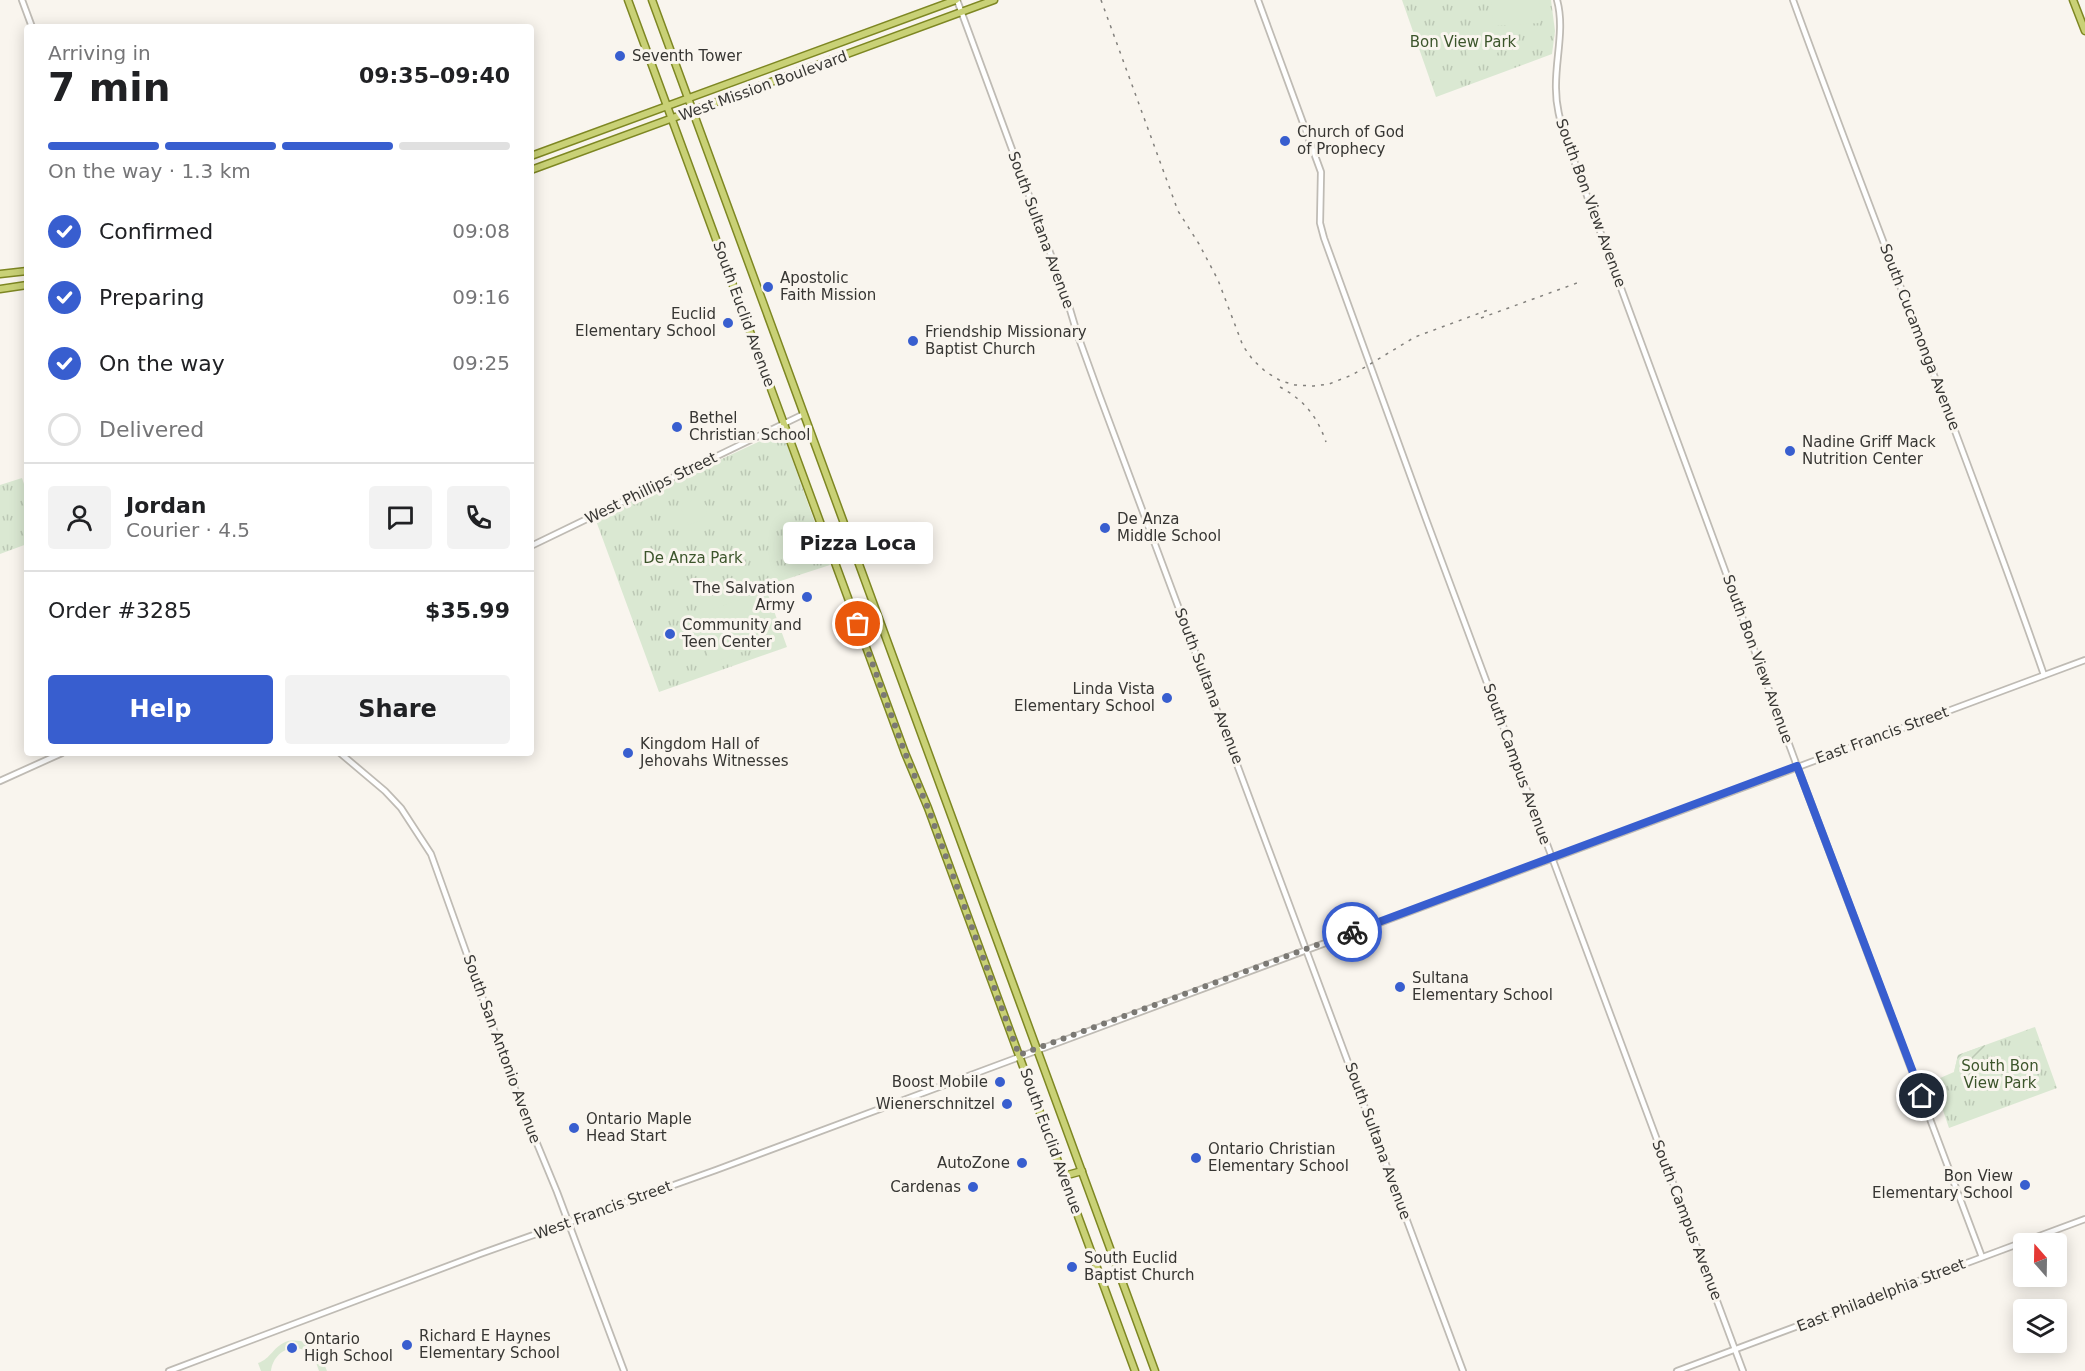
<!DOCTYPE html>
<meta charset="utf-8">
<style>
:root{--surface:#fff;--page:#f2f2f2;--text:#202124;--muted:#757577;--line:#e0e0e0;--accent:#385ecf}
body{margin:0;font-family:"DejaVu Sans",sans-serif;background:var(--page);color:var(--text);height:100vh;display:flex;flex-direction:column;font-size:22px;white-space:nowrap}
*{box-sizing:border-box;margin:0}
p{font-size:20px;color:var(--muted)}
.icon{flex:none;width:33px;height:33px;fill:none;stroke:currentColor;stroke-width:2;stroke-linecap:round;stroke-linejoin:round}
.map{position:relative;flex:1;overflow:hidden}
.panel{position:absolute;left:24px;top:24px;width:510px;height:732px;display:flex;flex-direction:column;background:var(--surface);border-radius:6px;box-shadow:0 3px 15px #0003}
.panel>*{flex:none}
.needle{width:39px;rotate:340deg}
.tools{position:absolute;left:2013px;top:1233px;display:grid;gap:12px}
.tools a{display:grid;place-items:center;width:54px;height:54px;border-radius:6px;background:var(--surface);box-shadow:0 3px 15px #0003;font-size:30px}
.pin{position:absolute;display:grid;place-items:center;width:51px;height:51px;color:#fff;margin:-26px;border:3px solid #fff;border-radius:50%;box-shadow:0 2px 6px #0007}
.courier{position:absolute;display:grid;place-items:center;width:60px;height:60px;margin:-30px;border:4px solid #385ecf;border-radius:50%;background:#fff;color:#222;box-shadow:0 2px 8px #0007}
.bubble{position:absolute;height:42px;border-radius:6px;background:var(--surface);box-shadow:0 3px 15px #0003;font-size:20px;font-weight:800;line-height:42px;text-align:center}
.headline em{font-style:normal;font-weight:800}
.headline div{display:flex;flex-direction:column-reverse}
.headline{display:flex;align-items:center;justify-content:space-between;height:102px;padding:0 24px}
h1{font-size:39px;font-weight:800;line-height:45px}
.bar{display:grid;grid-template-columns:repeat(4,1fr);gap:9px 6px;align-content:center;height:72px;padding:0 24px}
.bar i{height:8px;border-radius:4px;background:var(--line)}
.bar .active{background:var(--accent)}
.bar p{grid-column:span 4}
.line{display:flex;align-items:center;gap:15px;padding:0 24px;border-top:2px solid var(--line)}
.line div{flex:1}
.round{display:grid;place-items:center;flex:none;width:63px;height:63px;border-radius:6px;background:var(--page)}
ol{padding:0 24px;list-style:none}
li{display:flex;align-items:center;gap:18px;height:66px}
li p{margin-inline-start:auto}
li .icon{padding:6px;border-radius:50%;background:var(--accent);color:#fff;stroke-width:4}
li:last-child{color:var(--muted)}
li i{width:33px;height:33px;border:3px solid var(--line);border-radius:50%}
.primary-button{display:flex;gap:12px;margin-top:auto;padding:12px 24px}
.primary-button a{flex:1;height:69px;border-radius:6px;background:var(--accent);color:#fff;font-size:24px;font-weight:800;line-height:69px;text-align:center}
.primary-button a+a{background:var(--page);color:var(--text)}
.map>svg:first-child{display:block}
</style>
<div class="map">
<svg width="2085" height="1371" viewBox="0 0 2085 1371">
<defs>
<pattern id="grass-tufts" width="24" height="20" patternUnits="userSpaceOnUse" patternTransform="scale(1.5)"><rect width="24" height="20" fill="#dae8d2"/><path d="M3 7l-1-3M5 7V3M7 7l1-3M15 17l-1-3M17 17v-4M19 17l1-3" fill="none" stroke="#bcc8b5"/></pattern>
<pattern id="garden-furrows" width="10" height="10" patternUnits="userSpaceOnUse" patternTransform="scale(1.5)"><rect width="10" height="10" fill="#dae8d2"/><path d="M-1 1l2-2M0 10L10 0M9 11l2-2" fill="none" stroke="#bcc8b5"/></pattern>
</defs>
<rect width="100%" height="100%" fill="#f9f5ee"/>
<g fill="url(#grass-tufts)">
<polygon points="1402,0 1551,0 1555,31 1552,54 1436,97"/>
<polygon points="782,431 830,565 765,586 787,647 659,692 595,518"/>
<polygon points="22,478 27,493 27,544 0,554 0,485"/>
<polygon points="2035,1027 2057,1088 1949,1128 1933,1081 1954,1072 1958,1055"/>
</g>
<polygon fill="url(#garden-furrows)" points="1985,1045 1984,1055 1964,1068 1954,1072 1958,1055"/>
<g fill="#dae8d2">
<polygon points="1491,0 1539,0 1540,23 1493,26"/>
<path d="M1479,25h11l7,5c8,26 -2,27 -23,35l-4,-2c-6,-19 -13,-28 9,-38z"/>
<polygon points="696,499 706,505 707,513 700,521 688,525 681,508 682,504"/>
<polygon points="755,594 773,641 711,663 694,616"/>
<path d="M288,1341c22,-3 32,11 39,30h-8c-2,-6 -4,-13 -9,-17 -16,-14 -37,-2 -39,17h-10l-3,-8c13,-4 15,-17 30,-22z"/>
</g>
<g fill="none" stroke-linecap="round" stroke-linejoin="round">
<defs>
<g id="minor">
<polyline points="22,0 32,27"/>
<polyline points="957,0 1066,296 1077,333 1099,394 1463,1371"/>
<polyline points="1258,0 1321,172 1320,223 1324,238 1426,519 1743,1371"/>
<path d="M1557,0c8,29 -2,60 -1,89 0,17 4,31 9,47l232,630 185,491"/>
<path d="M1793,0c82,226 172,448 251,675"/>
<polyline points="531,546 804,414"/>
<polyline points="340,753 385,791 401,808 431,854 519,1100 557,1192 624,1371"/>
<polyline points="0,781 62,753"/>
<polyline points="169,1371 480,1254 716,1170 2085,660"/>
<polyline points="1677,1371 2085,1219"/>
</g>
<g id="major">
<polyline points="628,0 905,753 928,808 1135,1371"/>
<polyline points="652,0 1155,1371"/>
<polyline points="2073,0 2085,31"/>
<polyline points="531,156 956,0"/>
<polyline points="531,170 994,0"/>
<polyline points="0,274 27,271"/>
<polyline points="0,289 27,285"/>
<polyline points="1064,1176 1082,1171"/>
</g>
</defs>
<use href="#minor" stroke="#bfbbb4" stroke-width="8"/>
<use href="#major" stroke="#7e8723" stroke-width="9"/>
<use href="#minor" stroke="#fff" stroke-width="4.5"/>
<use href="#major" stroke="#c9d176" stroke-width="6"/>
<g stroke="#83817d" stroke-width="1.5" stroke-dasharray="3 6" stroke-linecap="butt">
<polyline points="1101,0 1178,211 1199,244 1218,280 1243,346 1253,360 1266,372 1281,381 1295,385 1314,386 1329,384 1352,375 1415,337 1488,310"/>
<polyline points="1481,318 1577,283"/>
<path d="M1280,387c24,13 37,29 46,55"/>
</g>
</g>
<g fill="none" stroke-linecap="round" stroke-linejoin="round">
<polyline stroke="#7b7974" stroke-width="6" stroke-dasharray="0 10.8" points="858,624 905,753 928,808 1019,1055 1352,932"/>
<polyline stroke="#385ecf" stroke-width="8" points="1352,932 1797,766 1922,1096"/>
</g>
<g fill="#385ecf" stroke="#f9f5ee" stroke-width="2">
<circle cx="620" cy="56" r="6"/>
<circle cx="1285" cy="141" r="6"/>
<circle cx="768" cy="287" r="6"/>
<circle cx="728" cy="323" r="6"/>
<circle cx="913" cy="341" r="6"/>
<circle cx="677" cy="427" r="6"/>
<circle cx="1790" cy="451" r="6"/>
<circle cx="1105" cy="528" r="6"/>
<circle cx="807" cy="597" r="6"/>
<circle cx="670" cy="634" r="6"/>
<circle cx="1167" cy="698" r="6"/>
<circle cx="628" cy="753" r="6"/>
<circle cx="1400" cy="987" r="6"/>
<circle cx="1000" cy="1082" r="6"/>
<circle cx="1007" cy="1104" r="6"/>
<circle cx="574" cy="1128" r="6"/>
<circle cx="1196" cy="1158" r="6"/>
<circle cx="1022" cy="1163" r="6"/>
<circle cx="2025" cy="1185" r="6"/>
<circle cx="973" cy="1187" r="6"/>
<circle cx="1072" cy="1267" r="6"/>
<circle cx="407" cy="1345" r="6"/>
<circle cx="292" cy="1348" r="6"/>
</g>
<g text-anchor="middle" dominant-baseline="central" stroke-width="6" stroke-linejoin="round" paint-order="stroke">
<g font-size="15" fill="#3c552b" stroke="#f9f5ee">
<text x="1463" y="42">Bon View Park</text>
<text x="693" y="558">De Anza Park</text>
<text x="2000" y="1066">South Bon<tspan x="2000" dy="17">View Park</tspan></text>
</g>
<g font-size="15" fill="#373633" stroke="#f9f5ee" text-anchor="start">
<text x="632" y="56">Seventh Tower</text>
<text x="1297" y="132">Church of God<tspan x="1297" dy="17">of Prophecy</tspan></text>
<text x="780" y="278">Apostolic<tspan x="780" dy="17">Faith Mission</tspan></text>
<text x="716" y="314" text-anchor="end">Euclid<tspan x="716" dy="17">Elementary School</tspan></text>
<text x="925" y="332">Friendship Missionary<tspan x="925" dy="17">Baptist Church</tspan></text>
<text x="689" y="418">Bethel<tspan x="689" dy="17">Christian School</tspan></text>
<text x="1802" y="442">Nadine Griff Mack<tspan x="1802" dy="17">Nutrition Center</tspan></text>
<text x="1117" y="519">De Anza<tspan x="1117" dy="17">Middle School</tspan></text>
<text x="795" y="588" text-anchor="end">The Salvation<tspan x="795" dy="17">Army</tspan></text>
<text x="682" y="625">Community and<tspan x="682" dy="17">Teen Center</tspan></text>
<text x="1155" y="689" text-anchor="end">Linda Vista<tspan x="1155" dy="17">Elementary School</tspan></text>
<text x="640" y="744">Kingdom Hall of<tspan x="640" dy="17">Jehovahs Witnesses</tspan></text>
<text x="1412" y="978">Sultana<tspan x="1412" dy="17">Elementary School</tspan></text>
<text x="988" y="1082" text-anchor="end">Boost Mobile</text>
<text x="995" y="1104" text-anchor="end">Wienerschnitzel</text>
<text x="586" y="1119">Ontario Maple<tspan x="586" dy="17">Head Start</tspan></text>
<text x="1208" y="1149">Ontario Christian<tspan x="1208" dy="17">Elementary School</tspan></text>
<text x="1010" y="1163" text-anchor="end">AutoZone</text>
<text x="2013" y="1176" text-anchor="end">Bon View<tspan x="2013" dy="17">Elementary School</tspan></text>
<text x="961" y="1187" text-anchor="end">Cardenas</text>
<text x="1084" y="1258">South Euclid<tspan x="1084" dy="17">Baptist Church</tspan></text>
<text x="419" y="1336">Richard E Haynes<tspan x="419" dy="17">Elementary School</tspan></text>
<text x="304" y="1339">Ontario<tspan x="304" dy="17">High School</tspan></text>
</g>
<g font-size="15" fill="#373633" stroke="#f9f5ee">
<text transform="translate(763 86) rotate(-20)">West Mission Boulevard</text>
<text transform="translate(1591 203) rotate(70)">South Bon View Avenue</text>
<text transform="translate(1041 230) rotate(70)">South Sultana Avenue</text>
<text transform="translate(744 314) rotate(70)">South Euclid Avenue</text>
<text transform="translate(1920 337) rotate(69)">South Cucamonga Avenue</text>
<text transform="translate(651 488) rotate(-26)">West Phillips Street</text>
<text transform="translate(1758 659) rotate(70)">South Bon View Avenue</text>
<text transform="translate(1209 686) rotate(69)">South Sultana Avenue</text>
<text transform="translate(1882 735) rotate(-20)">East Francis Street</text>
<text transform="translate(1517 764) rotate(70)">South Campus Avenue</text>
<text transform="translate(502 1049) rotate(70)">South San Antonio Avenue</text>
<text transform="translate(1051 1141) rotate(70)">South Euclid Avenue</text>
<text transform="translate(1378 1141) rotate(70)">South Sultana Avenue</text>
<text transform="translate(603 1210) rotate(-20)">West Francis Street</text>
<text transform="translate(1687 1220) rotate(69)">South Campus Avenue</text>
<text transform="translate(1881 1295) rotate(-21)">East Philadelphia Street</text>
</g>
</g>
</svg>
<div class="tools">
<a><svg class="needle" viewBox="-14 -14 28 28"><path d="M0-13l5 13h-10z" fill="#e53935"/><path d="M0 13l5-13h-10z" fill="#757577"/></svg></a>
<a><svg class="icon" aria-label="layers" viewBox="0 0 24 24"><path d="M12 4l9 5-9 5-9-5zM3 14l9 5 9-5"/></svg></a>
</div>
<div class="pin" style="left:858px;top:624px;background:#ea580c"><svg class="icon" aria-label="bag" viewBox="0 0 24 24"><path d="M5 8h14l-1 12H6zM9 8a3 3 0 0 1 6 0"/></svg></div>
<div class="pin" style="left:1922px;top:1096px;background:#1f2937"><svg class="icon" aria-label="home" viewBox="0 0 24 24"><path d="M3 11l9-7 9 7M6 9v11h12V9"/></svg></div>
<div class="courier" style="left:1352px;top:932px"><svg class="icon" aria-label="bike" viewBox="0 0 24 24"><circle cx="6" cy="16" r="4"/><circle cx="18" cy="16" r="4"/><path d="M6 16l4-8h5l3 8M10 8l3 8H6M13 5h3"/></svg></div>
<div class="bubble" style="left:783px;top:522px;width:150px">Pizza Loca</div>
<section class="panel">
<div class="headline"><div><h1>7 min</h1><p>Arriving in</p></div><em>09:35–09:40</em></div>
<div class="bar"><i class="active"></i><i class="active"></i><i class="active"></i><i></i><p>On the way · 1.3 km</p></div>
<ol>
<li><svg class="icon" aria-label="check" viewBox="0 0 24 24"><path d="M5 12l5 5 9-10"/></svg>Confirmed<p>09:08</p></li>
<li><svg class="icon" aria-label="check" viewBox="0 0 24 24"><path d="M5 12l5 5 9-10"/></svg>Preparing<p>09:16</p></li>
<li><svg class="icon" aria-label="check" viewBox="0 0 24 24"><path d="M5 12l5 5 9-10"/></svg>On the way<p>09:25</p></li>
<li><i></i>Delivered</li>
</ol>
<div class="line" style="height:108px"><a class="round"><svg class="icon" aria-label="person" viewBox="0 0 24 24"><circle cx="12" cy="8" r="4"/><path d="M4 21q1-7 8-7t8 7"/></svg></a><div><b>Jordan</b><p>Courier · 4.5</p></div><a class="round"><svg class="icon" aria-label="chat" viewBox="0 0 24 24"><path d="M4 5h16v11H9l-5 4z"/></svg></a><a class="round"><svg class="icon" aria-label="phone" viewBox="0 0 24 24"><path d="M5 4h4l2 5-3 2q2 4 5 5l2-3 5 2v4C11 20 4 13 5 4z"/></svg></a></div>
<div class="line" style="height:78px"><div>Order #3285</div><b>$35.99</b></div>
<div class="primary-button"><a>Help</a><a>Share</a></div>
</section>
</div>
